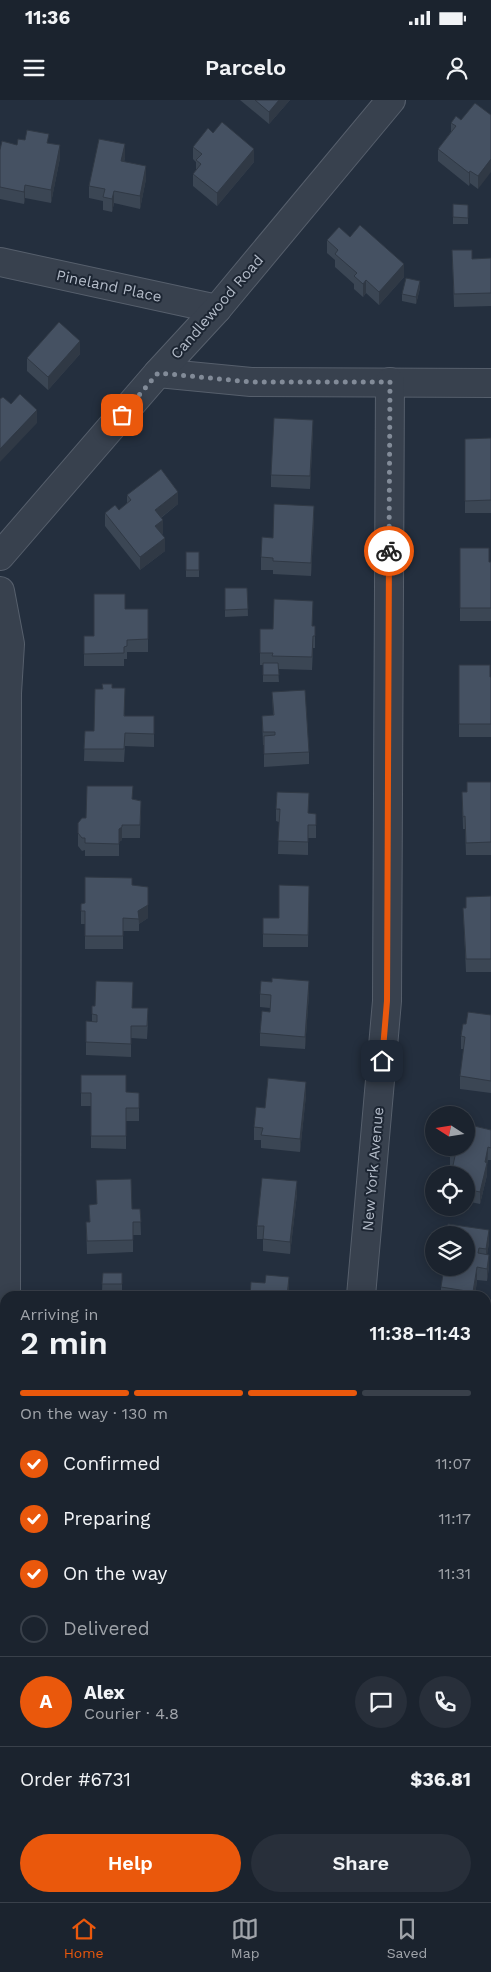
<!DOCTYPE html>
<meta charset="utf-8">
<style>
:root{--surface:#1b232e;--page:#282f3a;--text:#f1f3f6;--muted:#a0a4aa;--line:#39404a;--accent:#ea580c}
body{margin:0;font-family:"Work Sans",sans-serif;background:var(--page);color:var(--text);height:100vh;display:flex;flex-direction:column;font-size:19px;white-space:nowrap}
*{box-sizing:border-box;margin:0}
p{font-size:16px;color:var(--muted)}
.icon{flex:none;width:28px;height:28px;fill:none;stroke:currentColor;stroke-width:2;stroke-linecap:round;stroke-linejoin:round}
.map{position:relative;flex:1;overflow:hidden}
.sheet{position:absolute;left:0px;top:1191px;width:491px;height:611px;display:flex;flex-direction:column;background:var(--surface);border-radius:15px 15px 0 0;box-shadow:0 2px 12px #0003,0 0 0 1px var(--line)}
.sheet>*{flex:none}
.needle{width:32px;rotate:282deg}
.buttons{position:absolute;left:425px;top:1006px;display:grid;gap:10px}
.buttons a{display:grid;place-items:center;width:50px;height:50px;border-radius:50%;background:var(--surface);box-shadow:0 2px 12px #0003,0 0 0 1px var(--line);font-size:25px}
.pin{position:absolute;display:grid;place-items:center;width:42px;height:42px;color:#fff;margin:-21px;border-radius:10px;box-shadow:0 2px 8px #0006}
.courier{position:absolute;display:grid;place-items:center;width:50px;height:50px;margin:-25px;border:4px solid #ea580c;border-radius:50%;background:#fff;color:#222;box-shadow:0 1px 6px #0007}
.summary em{font-style:normal;font-weight:600}
.summary div{display:flex;flex-direction:column-reverse}
.summary{display:flex;align-items:center;justify-content:space-between;height:85px;padding:0 20px}
h1{font-size:32px;font-weight:600;line-height:38px}
.bar{display:grid;grid-template-columns:repeat(4,1fr);gap:8px 5px;align-content:center;height:60px;padding:0 20px}
.bar i{height:6px;border-radius:4px;background:var(--line)}
.bar .current{background:var(--accent)}
.bar p{grid-column:span 4}
.line{display:flex;align-items:center;gap:12px;padding:0 20px;border-top:1px solid var(--line)}
.line div{flex:1}
.round{display:grid;place-items:center;flex:none;width:52px;height:52px;border-radius:26px;background:var(--page)}
ol{padding:0 20px;list-style:none}
li{display:flex;align-items:center;gap:15px;height:55px}
li p{margin-inline-start:auto}
li .icon{padding:5px;border-radius:50%;background:var(--accent);color:#fff;stroke-width:4}
li:last-child{color:var(--muted)}
li i{width:28px;height:28px;border:2px solid var(--line);border-radius:50%}
.action{display:flex;gap:10px;margin-top:auto;padding:10px 20px}
.action a{flex:1;height:58px;border-radius:30px;background:var(--accent);color:#fff;font-size:20px;font-weight:600;line-height:58px;text-align:center}
.action a+a{background:var(--page);color:var(--text)}
.status{display:flex;justify-content:space-between;align-items:center;height:35px;padding:0 25px;background:var(--surface);direction:ltr}
.status svg{height:14px;fill:currentColor}
header{display:flex;justify-content:space-between;align-items:center;height:65px;padding:0 20px;background:var(--surface);font-size:22px;font-weight:600}
.dock{display:flex;justify-content:space-around;align-items:center;height:70px;border-top:1px solid var(--line);background:var(--surface);font-size:14px;color:var(--muted)}
.dock a{display:grid;justify-items:center;gap:2px}
.dock .current{color:var(--accent)}
.map>svg:first-child{display:block}
</style>
<div class="status"><b>11:36</b><svg viewBox="0 0 49 12"><path d="M0 12V9h3v3zM5 12V6h3v6zM10 12V3h3v9zM15 12V0h3v12zM26 1h20v11H26zM47 4h2v5h-2z"/></svg></div>
<header><svg class="icon" aria-label="menu" viewBox="0 0 24 24"><path d="M4 6h16M4 12h16M4 18h16"/></svg>Parcelo<svg class="icon" aria-label="person" viewBox="0 0 24 24"><circle cx="12" cy="8" r="4"/><path d="M4 21q1-7 8-7t8 7"/></svg></header>
<div class="map">
<svg width="491" height="1802" viewBox="0 0 491 1802">
<rect width="100%" height="100%" fill="#242f3e"/>
<g fill="none" stroke-linecap="round" stroke-linejoin="round">
<defs>
<g id="minor">
<polyline points="0,162 217,209"/>
<polyline points="158,273 251,282 491,283"/>
<polyline points="0,491 10,544 7,593 6,1196"/>
<polyline points="361,1196 387,901 390,282"/>
<polyline points="4,1802 5,1447"/>
<polyline points="329,1802 329,1798"/>
</g>
<polyline id="tertiary" points="0,456 158,273 217,209 391,0"/>
</defs>
<use href="#minor" stroke="#565f6c" stroke-width="30"/>
<use href="#tertiary" stroke="#565f6c" stroke-width="30"/>
<use href="#minor" stroke="#38414e" stroke-width="28"/>
<use href="#tertiary" stroke="#38414e" stroke-width="28"/>
</g>
<g fill="#3b4654">
<polygon points="240,0 290,0 269,24"/>
<polygon points="491,15 478,89 470,83 469,86 438,61 438,49 451,32 451,23"/>
<polygon points="213,33 254,62 217,106 193,86 193,74 196,70 196,62 193,59 193,47"/>
<polygon points="25,40 49,43 60,58 51,103 25,98 24,104 0,99 0,50 17,45"/>
<polygon points="125,57 124,62 146,79 140,109 114,103 112,112 103,110 103,101 89,98 89,86"/>
<polygon points="453,104 468,105 468,124 453,124"/>
<polygon points="350,137 404,177 379,205 366,193 363,197 354,189 354,184 335,167 335,160 327,153 327,140"/>
<polygon points="452,150 472,159 491,158 491,206 454,207"/>
<polygon points="420,188 416,204 402,201 402,194"/>
<polygon points="80,254 48,290 27,271 27,258"/>
<polygon points="313,332 310,389 271,387 271,375"/>
<polygon points="491,338 491,413 465,413 465,339"/>
<polygon points="127,395 178,404 161,418 163,433 162,434 165,451 140,470 105,426 105,413 119,410 127,403"/>
<polygon points="314,419 311,476 273,474 273,470 261,470 261,457 273,438"/>
<polygon points="460,448 489,462 491,462 491,521 460,521"/>
<rect x="186" y="452" width="13" height="25"/>
<polygon points="225,488 247,488 248,516 225,517"/>
<polygon points="125,509 148,509 148,552 127,552 127,559 124,559 124,566 84,566 84,536 94,536"/>
<polygon points="315,526 315,548 313,548 312,570 278,569 279,582 263,582 263,565 260,565 260,529 273,529"/>
<polygon points="459,565 491,577 491,637 459,637"/>
<polygon points="112,588 125,616 154,616 154,647 125,646 124,662 84,661 85,631 94,631 102,589"/>
<polygon points="272,592 309,652 309,664 264,667 264,645 263,645 262,616 273,615"/>
<polygon points="491,682 491,755 466,755 465,729 463,729 462,692 467,692"/>
<polygon points="133,699 141,701 140,738 122,738 122,740 119,742 119,756 85,756 85,750 82,751 78,746 78,733 86,718"/>
<polygon points="276,709 308,713 316,726 316,738 308,738 308,755 278,754 279,722 276,721"/>
<polygon points="132,785 148,818 139,824 139,831 123,831 123,849 85,849 85,824 81,824 81,804 85,803"/>
<polygon points="309,786 308,847 263,847 263,818 279,818"/>
<polygon points="491,796 491,872 466,872 463,808 466,808"/>
<polygon points="309,893 305,949 260,946 260,933 270,912 270,908 260,907 260,894"/>
<polygon points="92,906 132,908 148,921 147,939 131,938 131,957 86,955 86,921 92,922"/>
<polygon points="491,915 491,993 460,989 460,976 464,949 461,949 461,936 466,924"/>
<polygon points="81,975 126,992 139,993 139,1021 126,1021 126,1049 91,1048 91,1006 81,1006"/>
<polygon points="306,995 300,1052 261,1048 261,1040 254,1040 254,1027 265,1008"/>
<polygon points="491,1030 491,1060 488,1060 487,1064 487,1075 480,1104 466,1101 466,1075 450,1068 450,1055"/>
<polygon points="96,1080 132,1109 140,1109 141,1135 133,1135 133,1152 87,1154 86,1122 90,1122 89,1105 97,1104"/>
<polygon points="297,1094 290,1154 263,1151 263,1139 257,1139 257,1126"/>
<polygon points="466,1135 489,1143 487,1154 489,1167 487,1181 477,1180 475,1196 441,1196 441,1187"/>
<polygon points="103,1173 122,1173 122,1191 102,1191"/>
<rect x="84" y="1798" width="56" height="4"/>
<rect x="222" y="1798" width="35" height="4"/>
</g>
<g fill="#303945">
<polygon points="279,0 290,0 269,24 269,12"/>
<polygon points="125,44 125,57 121,74 121,61"/>
<polygon points="60,45 60,58 51,103 51,90"/>
<polygon points="254,49 254,62 217,106 217,93"/>
<polygon points="491,59 491,72 478,89 478,76"/>
<polygon points="146,66 146,79 140,109 140,96"/>
<polygon points="470,71 470,83 469,86 469,73"/>
<polygon points="25,85 25,98 24,104 24,92"/>
<polygon points="114,91 114,103 112,112 112,99"/>
<polygon points="404,164 404,177 379,205 379,192"/>
<polygon points="366,180 366,193 363,197 363,184"/>
<polygon points="420,181 420,188 416,204 416,197"/>
<polygon points="80,241 80,254 48,290 48,277"/>
<polygon points="37,310 37,323 0,362 0,349"/>
<polygon points="313,320 313,332 310,389 310,376"/>
<polygon points="178,392 178,404 155,422 155,410"/>
<polygon points="314,406 314,419 311,476 311,463"/>
<polygon points="163,420 163,433 155,439 155,426"/>
<polygon points="165,438 165,451 140,470 140,457"/>
<polygon points="122,727 122,740 119,742 119,729"/>
<polygon points="148,787 148,818 139,824 138,811"/>
<polygon points="309,881 309,893 305,949 305,937"/>
<polygon points="306,982 306,995 300,1052 300,1039"/>
<polygon points="488,1047 487,1075 480,1104 480,1092 485,1062"/>
<polygon points="297,1081 297,1094 290,1154 290,1142"/>
<polygon points="489,1130 489,1143 486,1162 486,1149"/>
<polygon points="489,1155 489,1167 487,1181 487,1169"/>
<polygon points="477,1167 477,1180 475,1196 473,1196"/>
<polygon points="289,1177 289,1196 287,1196"/>
</g>
<g fill="#455162" stroke="#303945">
<polygon points="255,0 279,0 269,12"/>
<polygon points="475,3 491,15 491,59 478,76 470,71 469,73 438,49 456,26 451,23 456,16 461,20"/>
<polygon points="222,22 254,49 217,93 193,74 201,64 196,60 202,54 193,47 208,28 213,33"/>
<polygon points="27,30 49,34 47,43 60,45 51,90 25,85 24,92 0,87 0,50 2,41 17,45 18,39 25,40"/>
<polygon points="99,39 125,44 121,61 146,66 140,96 114,91 112,99 103,97 105,89 89,86"/>
<polygon points="453,104 468,105 468,118 453,117"/>
<polygon points="360,125 404,164 379,192 366,180 363,184 354,176 357,173 335,154 338,150 327,140 339,127 350,137"/>
<polygon points="452,150 472,150 472,159 491,158 491,193 454,194"/>
<polygon points="406,178 420,181 416,197 402,194"/>
<polygon points="59,222 80,241 48,277 27,258"/>
<polygon points="20,294 37,310 0,349 0,299 3,297 11,304"/>
<polygon points="274,318 313,320 310,376 271,375"/>
<polygon points="491,338 491,400 465,401 465,339"/>
<polygon points="161,369 178,392 155,410 163,420 155,426 165,438 140,457 105,413 115,405 119,410 131,400 127,395"/>
<polygon points="274,404 314,406 311,463 273,461 273,458 261,457 262,437 273,438"/>
<polygon points="460,448 489,448 489,462 491,462 491,508 460,508"/>
<rect x="186" y="452" width="13" height="18"/>
<polygon points="225,488 247,488 248,509 225,510"/>
<polygon points="94,494 125,494 125,509 148,509 148,539 127,540 127,546 124,547 124,553 84,554 84,536 94,536"/>
<polygon points="274,499 313,501 312,526 315,526 315,536 313,536 312,557 272,556 273,553 260,553 260,529 273,529"/>
<polygon points="263,563 278,563 279,575 263,575"/>
<polygon points="459,565 490,565 490,577 491,577 491,624 459,624"/>
<polygon points="102,584 112,584 112,588 125,588 124,616 154,616 154,634 125,633 124,649 84,649 85,631 94,631 95,589 103,589"/>
<polygon points="305,590 309,652 264,654 264,636 275,635 275,632 263,632 262,616 274,615 272,592"/>
<polygon points="467,682 491,682 491,742 466,743 465,716 463,717 462,692 467,692"/>
<polygon points="87,686 133,686 132,699 141,701 140,725 122,725 122,727 119,729 119,744 85,743 85,738 82,738 78,733 78,723 82,718 86,718"/>
<polygon points="277,692 309,693 308,713 316,714 316,725 308,725 308,742 278,741 280,709 276,709"/>
<polygon points="85,777 132,778 132,785 148,787 148,805 138,811 139,819 123,818 123,836 85,836 85,811 81,811 81,804 85,803"/>
<polygon points="279,785 309,786 308,835 263,834 263,818 279,818"/>
<polygon points="491,796 491,859 466,859 463,808 466,808 466,797"/>
<polygon points="272,878 309,881 305,937 260,933 262,911 270,912 271,895 260,894 261,881 272,882"/>
<polygon points="96,881 133,882 132,908 148,908 147,926 131,926 131,944 86,942 86,921 97,922 97,915 92,914 92,906 95,906"/>
<polygon points="468,912 491,915 491,981 460,976 465,937 461,936 463,924 466,924"/>
<polygon points="81,975 126,975 126,992 139,993 139,1008 126,1008 126,1036 91,1036 91,993 81,993"/>
<polygon points="268,978 306,982 300,1039 261,1035 263,1028 254,1027 256,1007 265,1008"/>
<polygon points="466,1024 491,1030 491,1048 488,1047 485,1062 487,1063 480,1092 466,1089 466,1075 451,1075 455,1056 450,1055 452,1048 466,1048"/>
<polygon points="262,1078 297,1081 290,1142 263,1139 264,1126 257,1126"/>
<polygon points="131,1079 132,1109 140,1109 141,1122 133,1122 133,1140 87,1141 86,1122 90,1122 89,1105 97,1104 96,1080"/>
<polygon points="448,1124 489,1130 486,1149 479,1148 478,1153 489,1155 487,1169 477,1167 473,1192 441,1187 444,1168 466,1168 466,1135 447,1135"/>
<polygon points="103,1173 122,1173 122,1184 102,1184"/>
<polygon points="266,1175 289,1177 287,1196 250,1196 251,1182 265,1183"/>
<rect x="84" y="1798" width="45" height="4"/>
<rect x="228" y="1798" width="29" height="4"/>
</g>
<g fill="none" stroke-linecap="round" stroke-linejoin="round">
<polyline stroke="#828b98" stroke-width="5" stroke-dasharray="0 9" points="122,315 158,273 251,282 390,282 389,451"/>
<polyline stroke="#ea580c" stroke-width="6" points="382,961 387,901 389,451"/>
</g>
<g text-anchor="middle" dominant-baseline="central" stroke-width="4" stroke-linejoin="round" paint-order="stroke">
<g font-size="15" fill="#b4bcc9" stroke="#1d2633">
<text transform="translate(109 186) rotate(12)">Pineland Place</text>
<text transform="translate(217 207) rotate(-49)">Candlewood Road</text>
<text transform="translate(373 1069) rotate(-85)">New York Avenue</text>
</g>
</g>
</svg>
<div class="buttons">
<a><svg class="needle" viewBox="-14 -14 28 28"><path d="M0-13l5 13h-10z" fill="#e53935"/><path d="M0 13l5-13h-10z" fill="#a0a4aa"/></svg></a>
<a><svg class="icon" aria-label="locate" viewBox="0 0 24 24"><circle cx="12" cy="12" r="6"/><path d="M12 2v4M12 18v4M2 12h4M18 12h4"/></svg></a>
<a><svg class="icon" aria-label="layers" viewBox="0 0 24 24"><path d="M12 4l9 5-9 5-9-5zM3 14l9 5 9-5"/></svg></a>
</div>
<div class="pin" style="left:122px;top:315px;background:#ea580c"><svg class="icon" aria-label="bag" viewBox="0 0 24 24"><path d="M5 8h14l-1 12H6zM9 8a3 3 0 0 1 6 0"/></svg></div>
<div class="pin" style="left:382px;top:961px;background:#1f2937"><svg class="icon" aria-label="home" viewBox="0 0 24 24"><path d="M3 11l9-7 9 7M6 9v11h12V9"/></svg></div>
<div class="courier" style="left:389px;top:451px"><svg class="icon" aria-label="bike" viewBox="0 0 24 24"><circle cx="6" cy="16" r="4"/><circle cx="18" cy="16" r="4"/><path d="M6 16l4-8h5l3 8M10 8l3 8H6M13 5h3"/></svg></div>
<section class="sheet">
<div class="summary"><div><h1>2 min</h1><p>Arriving in</p></div><em>11:38–11:43</em></div>
<div class="bar"><i class="current"></i><i class="current"></i><i class="current"></i><i></i><p>On the way · 130 m</p></div>
<ol>
<li><svg class="icon" aria-label="check" viewBox="0 0 24 24"><path d="M5 12l5 5 9-10"/></svg>Confirmed<p>11:07</p></li>
<li><svg class="icon" aria-label="check" viewBox="0 0 24 24"><path d="M5 12l5 5 9-10"/></svg>Preparing<p>11:17</p></li>
<li><svg class="icon" aria-label="check" viewBox="0 0 24 24"><path d="M5 12l5 5 9-10"/></svg>On the way<p>11:31</p></li>
<li><i></i>Delivered</li>
</ol>
<div class="line" style="height:90px"><b class="round" style="background:var(--accent);color:#fff">A</b><div><b>Alex</b><p>Courier · 4.8</p></div><a class="round"><svg class="icon" aria-label="chat" viewBox="0 0 24 24"><path d="M4 5h16v11H9l-5 4z"/></svg></a><a class="round"><svg class="icon" aria-label="phone" viewBox="0 0 24 24"><path d="M5 4h4l2 5-3 2q2 4 5 5l2-3 5 2v4C11 20 4 13 5 4z"/></svg></a></div>
<div class="line" style="height:65px"><div>Order #6731</div><b>$36.81</b></div>
<div class="action"><a>Help</a><a>Share</a></div>
</section>
</div>
<nav class="dock">
<a class="current"><svg class="icon" aria-label="home" viewBox="0 0 24 24"><path d="M3 11l9-7 9 7M6 9v11h12V9"/></svg>Home</a>
<a><svg class="icon" aria-label="map" viewBox="0 0 24 24"><path d="M3 6l6-2 6 2 6-2v14l-6 2-6-2-6 2zM9 4v14M15 6v14"/></svg>Map</a>
<a><svg class="icon" aria-label="saved" viewBox="0 0 24 24"><path d="M7 4h10v16l-5-4-5 4z"/></svg>Saved</a>
</nav>
